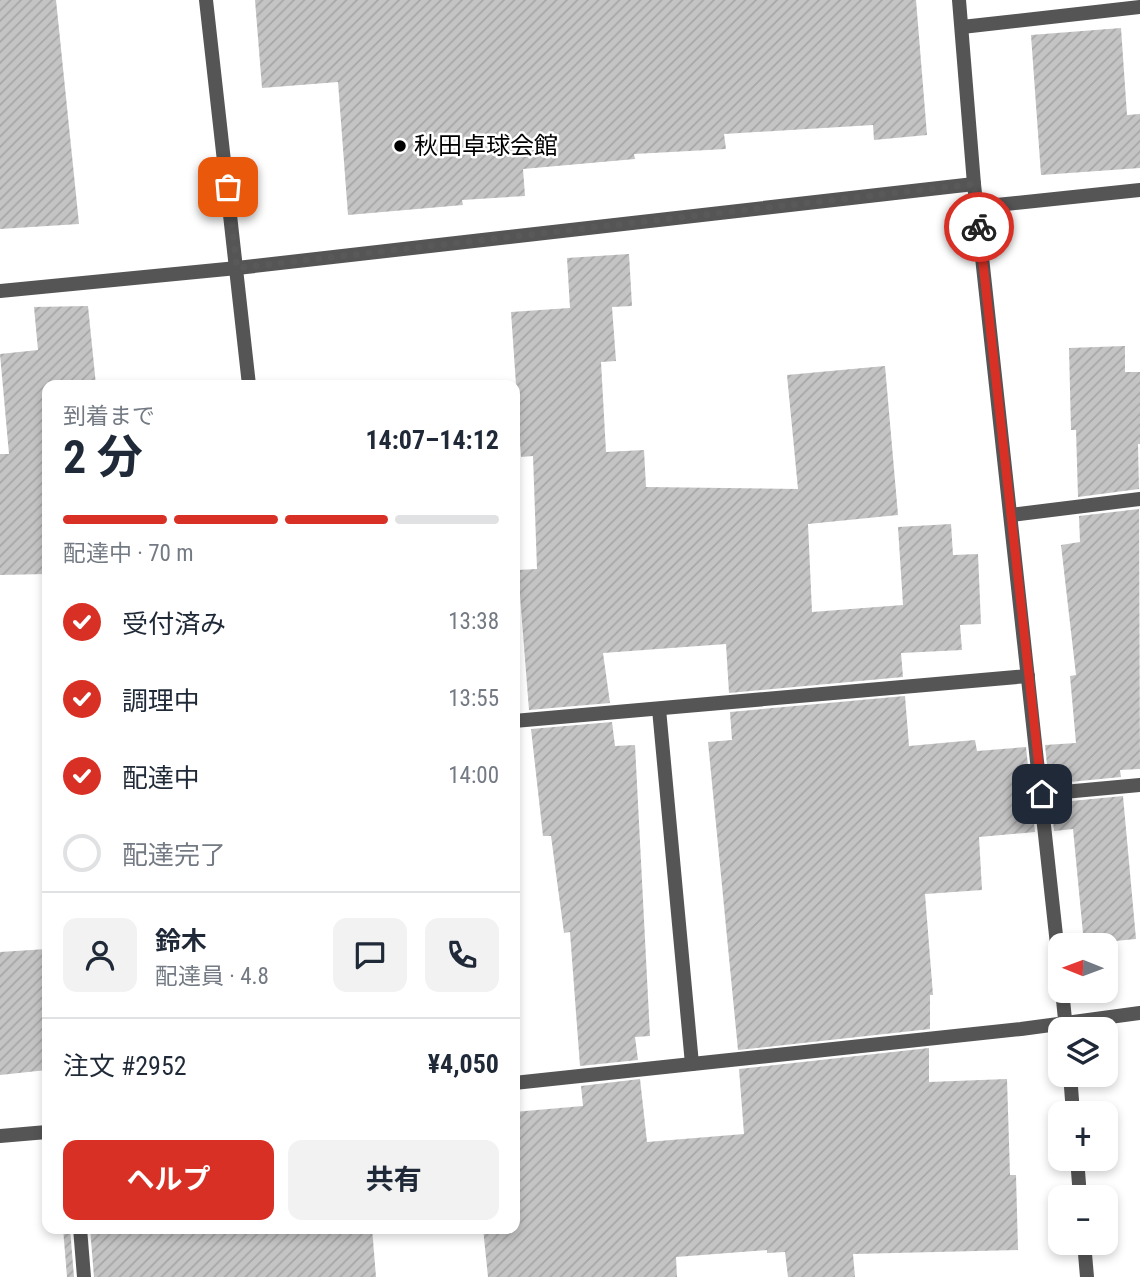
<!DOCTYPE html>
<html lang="ja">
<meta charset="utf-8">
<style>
:root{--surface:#fff;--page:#f2f2f3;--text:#1f2937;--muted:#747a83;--line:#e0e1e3;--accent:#d93025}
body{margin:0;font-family:"Roboto Condensed","Noto Sans JP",sans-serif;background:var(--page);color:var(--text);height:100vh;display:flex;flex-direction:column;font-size:26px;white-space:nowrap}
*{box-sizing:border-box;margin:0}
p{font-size:23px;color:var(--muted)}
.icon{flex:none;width:38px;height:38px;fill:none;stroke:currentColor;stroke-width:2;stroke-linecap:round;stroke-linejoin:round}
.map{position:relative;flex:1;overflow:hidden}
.side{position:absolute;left:42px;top:380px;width:478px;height:854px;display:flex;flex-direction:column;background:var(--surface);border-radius:14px;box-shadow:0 4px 10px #0003}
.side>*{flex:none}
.needle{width:46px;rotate:271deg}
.tools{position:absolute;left:1048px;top:933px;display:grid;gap:14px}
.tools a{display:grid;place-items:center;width:70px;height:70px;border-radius:14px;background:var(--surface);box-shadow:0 4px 10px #0003;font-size:35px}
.pin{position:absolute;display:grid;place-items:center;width:60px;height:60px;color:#fff;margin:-30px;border-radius:14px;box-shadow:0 4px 10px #0006}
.courier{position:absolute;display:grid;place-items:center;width:70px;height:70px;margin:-35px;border:5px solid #d93025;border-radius:50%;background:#fff;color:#222;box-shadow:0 2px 9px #0007}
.overview em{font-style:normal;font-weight:700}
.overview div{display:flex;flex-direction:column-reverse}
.overview{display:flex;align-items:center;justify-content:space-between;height:119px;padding:0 21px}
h1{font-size:46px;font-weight:700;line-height:52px}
.bar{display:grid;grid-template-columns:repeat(4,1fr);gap:10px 7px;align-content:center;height:84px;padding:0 21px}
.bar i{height:9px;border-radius:5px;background:var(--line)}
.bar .current{background:var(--accent)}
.bar p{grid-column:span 4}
.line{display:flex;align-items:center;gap:18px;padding:0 21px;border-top:2px solid var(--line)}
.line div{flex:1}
.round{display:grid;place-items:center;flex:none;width:74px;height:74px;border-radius:14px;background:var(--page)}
ol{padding:0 21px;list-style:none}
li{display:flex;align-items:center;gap:21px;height:77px}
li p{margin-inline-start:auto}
li .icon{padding:7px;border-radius:50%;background:var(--accent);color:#fff;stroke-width:4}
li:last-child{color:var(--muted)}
li i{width:38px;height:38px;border:4px solid var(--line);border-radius:50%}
.primary-button{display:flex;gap:14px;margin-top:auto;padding:14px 21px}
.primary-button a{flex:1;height:80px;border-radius:14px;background:var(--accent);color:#fff;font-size:28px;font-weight:700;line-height:80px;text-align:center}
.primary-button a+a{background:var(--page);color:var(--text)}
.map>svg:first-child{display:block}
</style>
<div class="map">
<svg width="1140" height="1277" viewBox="0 0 1140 1277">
<defs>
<pattern id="building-hatch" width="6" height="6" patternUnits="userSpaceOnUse" patternTransform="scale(1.75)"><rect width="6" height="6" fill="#c4c4c4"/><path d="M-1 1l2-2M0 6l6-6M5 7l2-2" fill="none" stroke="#a7a7a7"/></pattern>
</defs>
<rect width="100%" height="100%" fill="#fff"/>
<g fill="url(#building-hatch)">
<polygon points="0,0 56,0 79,224 0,229"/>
<polygon points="255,0 916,0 927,135 874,140 873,125 724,134 726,149 634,154 635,159 523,169 525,196 462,200 463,205 348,215 338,82 262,88"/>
<polygon points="1121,28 1127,115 1140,114 1140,168 1041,175 1031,35"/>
<polygon points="629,254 632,306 612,307 616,361 601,362 606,452 644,450 646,487 798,489 787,375 885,366 898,515 808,524 812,612 903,605 898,527 951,524 953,555 978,554 981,624 960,625 962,650 901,653 903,677 729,693 726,644 603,653 610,703 529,710 518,570 537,569 533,456 521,457 511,312 570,308 567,258"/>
<polygon points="88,306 96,385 47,385 47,574 0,575 0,454 9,454 0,354 38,350 34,307"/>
<polygon points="1125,346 1125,372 1140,372 1140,444 1138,444 1139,489 1078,497 1076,430 1071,430 1069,348"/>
<polygon points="1139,509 1140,769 1120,770 1121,777 1049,784 1045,745 1076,743 1070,676 1076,675 1061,545 1080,542 1079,516"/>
<polygon points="905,696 909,746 975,740 977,751 1026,747 1035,832 979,837 982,890 925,894 933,995 930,995 930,1029 738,1050 708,742 732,740 730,712"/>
<polygon points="612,722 615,746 635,745 650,1036 635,1037 638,1060 580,1066 570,932 564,933 551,836 543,836 531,729"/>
<polygon points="1123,796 1136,939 1084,944 1073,829 1054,831 1051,803"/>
<polygon points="47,949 47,1070 0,1075 0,952"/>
<polygon points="929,1048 929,1082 1007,1079 1010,1175 1016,1175 1018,1250 853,1254 855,1277 788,1277 785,1252 767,1253 767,1250 676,1257 677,1277 488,1277 483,1228 514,1228 514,1112 583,1106 581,1086 640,1079 647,1142 744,1134 739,1069"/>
<polygon points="63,1228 70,1228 74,1277 67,1277"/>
<polygon points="90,1228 372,1228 376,1277 94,1277"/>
</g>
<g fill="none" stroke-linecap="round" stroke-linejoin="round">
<g stroke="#555" stroke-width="14">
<polyline points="206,0 249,385"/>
<polyline points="959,0 974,184 1060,972"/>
<polyline points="962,27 1140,7"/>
<polyline points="977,207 1140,190"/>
<polyline points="0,291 237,268 974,184"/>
<polyline points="1011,515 1140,499"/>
<polyline points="659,709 692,1064"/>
<polyline points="514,721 1028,676"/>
<polyline points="1042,794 1140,785"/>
<polyline points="1062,990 1066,1029"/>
<polyline points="1070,1074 1073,1113"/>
<polyline points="514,1083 1021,1029 1140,1013"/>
<polyline points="0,1136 47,1132"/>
<polyline points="1077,1158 1080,1197"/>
<polyline points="80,1228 84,1277"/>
<polyline points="1084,1242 1087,1277"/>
</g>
</g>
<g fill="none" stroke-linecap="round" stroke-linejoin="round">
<polyline stroke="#595959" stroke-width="7" stroke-dasharray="0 12.6" points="228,187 237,268 974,184 979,227"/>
<polyline stroke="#d93025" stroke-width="9" points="979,227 1042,794"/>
</g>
<circle fill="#000" stroke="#fff" stroke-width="2.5" cx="400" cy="146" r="7"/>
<g text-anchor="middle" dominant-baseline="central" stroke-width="5" stroke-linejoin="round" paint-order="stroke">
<g font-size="24" fill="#000" stroke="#fff" text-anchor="start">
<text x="414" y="146">秋田卓球会館</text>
</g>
</g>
</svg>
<div class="tools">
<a><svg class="needle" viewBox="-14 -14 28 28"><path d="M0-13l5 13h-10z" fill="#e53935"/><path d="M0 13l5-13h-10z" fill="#747a83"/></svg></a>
<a><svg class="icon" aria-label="layers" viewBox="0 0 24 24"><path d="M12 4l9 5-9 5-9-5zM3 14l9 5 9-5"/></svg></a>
<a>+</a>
<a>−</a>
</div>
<div class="pin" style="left:228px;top:187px;background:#ea580c"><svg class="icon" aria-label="bag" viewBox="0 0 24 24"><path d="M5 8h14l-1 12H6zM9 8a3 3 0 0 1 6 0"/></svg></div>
<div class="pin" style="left:1042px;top:794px;background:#1f2937"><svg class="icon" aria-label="home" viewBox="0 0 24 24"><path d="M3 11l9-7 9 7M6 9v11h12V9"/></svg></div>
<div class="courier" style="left:979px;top:227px"><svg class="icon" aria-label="bike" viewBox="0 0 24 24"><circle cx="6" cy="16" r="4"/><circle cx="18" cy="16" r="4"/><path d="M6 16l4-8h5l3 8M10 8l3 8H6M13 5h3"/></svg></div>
<section class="side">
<div class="overview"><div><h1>2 分</h1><p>到着まで</p></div><em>14:07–14:12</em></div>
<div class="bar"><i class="current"></i><i class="current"></i><i class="current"></i><i></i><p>配達中 · 70 m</p></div>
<ol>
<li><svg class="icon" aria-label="check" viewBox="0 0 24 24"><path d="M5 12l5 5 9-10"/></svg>受付済み<p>13:38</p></li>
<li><svg class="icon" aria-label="check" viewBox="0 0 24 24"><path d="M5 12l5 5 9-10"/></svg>調理中<p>13:55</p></li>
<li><svg class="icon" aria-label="check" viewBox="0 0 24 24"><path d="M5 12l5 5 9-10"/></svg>配達中<p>14:00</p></li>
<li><i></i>配達完了</li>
</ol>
<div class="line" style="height:126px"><a class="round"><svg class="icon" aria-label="person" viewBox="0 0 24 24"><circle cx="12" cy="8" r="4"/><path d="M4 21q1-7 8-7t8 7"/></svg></a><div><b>鈴木</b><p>配達員 · 4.8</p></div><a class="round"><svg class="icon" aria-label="chat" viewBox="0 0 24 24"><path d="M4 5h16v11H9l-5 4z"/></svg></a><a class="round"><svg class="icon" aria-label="phone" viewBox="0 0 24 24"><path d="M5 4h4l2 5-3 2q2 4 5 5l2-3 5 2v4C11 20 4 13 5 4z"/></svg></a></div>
<div class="line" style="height:91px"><div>注文 #2952</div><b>¥4,050</b></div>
<div class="primary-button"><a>ヘルプ</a><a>共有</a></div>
</section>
</div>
